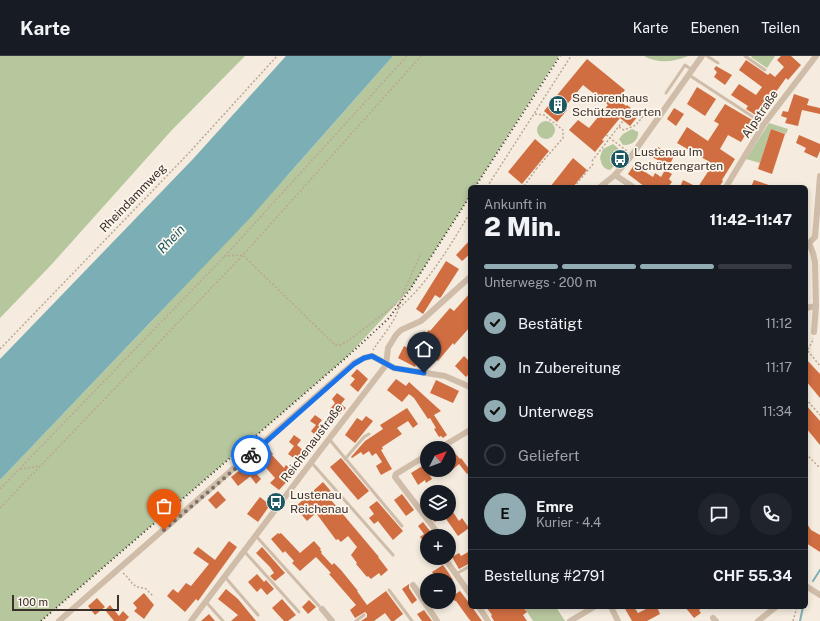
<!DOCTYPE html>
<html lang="de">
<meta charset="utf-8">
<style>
:root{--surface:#171b24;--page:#20242c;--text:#f1f3f6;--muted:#9ea1a6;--line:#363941;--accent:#91adb3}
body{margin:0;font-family:"Public Sans",sans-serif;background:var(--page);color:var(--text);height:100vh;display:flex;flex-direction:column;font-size:15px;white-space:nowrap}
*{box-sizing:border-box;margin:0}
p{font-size:13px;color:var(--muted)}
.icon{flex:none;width:22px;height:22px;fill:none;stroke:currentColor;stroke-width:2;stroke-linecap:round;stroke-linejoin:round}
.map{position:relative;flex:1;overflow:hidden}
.side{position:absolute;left:468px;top:129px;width:340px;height:424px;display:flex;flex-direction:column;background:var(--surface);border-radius:6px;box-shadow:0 2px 6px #0003}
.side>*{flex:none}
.needle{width:26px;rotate:48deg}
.fabs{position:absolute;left:420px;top:385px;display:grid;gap:8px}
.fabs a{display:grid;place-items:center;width:36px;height:36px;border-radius:50%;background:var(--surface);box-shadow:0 2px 6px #0003;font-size:20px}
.scale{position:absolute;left:12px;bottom:10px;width:107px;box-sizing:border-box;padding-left:4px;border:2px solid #3c302a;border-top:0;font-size:11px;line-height:14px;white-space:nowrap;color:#3c302a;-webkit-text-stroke:3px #fcf6ed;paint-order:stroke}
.pin{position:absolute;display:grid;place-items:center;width:34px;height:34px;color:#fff;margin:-41px -17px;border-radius:50% 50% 50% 0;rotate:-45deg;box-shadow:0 0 4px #0007}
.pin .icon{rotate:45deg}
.courier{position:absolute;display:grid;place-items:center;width:40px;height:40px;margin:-20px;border:3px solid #1a73e8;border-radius:50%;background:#fff;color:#222;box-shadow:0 1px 5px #0007}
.overview em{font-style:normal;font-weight:800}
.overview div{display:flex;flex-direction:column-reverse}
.overview{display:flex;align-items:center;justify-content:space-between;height:68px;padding:0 16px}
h1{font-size:26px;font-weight:800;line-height:30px}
.bar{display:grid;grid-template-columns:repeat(4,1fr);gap:6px 4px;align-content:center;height:48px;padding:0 16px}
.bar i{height:5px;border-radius:3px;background:var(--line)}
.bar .active{background:var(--accent)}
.bar p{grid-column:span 4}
.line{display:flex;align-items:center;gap:10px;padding:0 16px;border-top:1px solid var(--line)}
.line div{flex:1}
.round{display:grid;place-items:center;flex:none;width:42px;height:42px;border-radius:21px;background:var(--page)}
ol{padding:0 16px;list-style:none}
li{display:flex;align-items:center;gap:12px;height:44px}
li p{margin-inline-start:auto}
li .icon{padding:4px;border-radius:50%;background:var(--accent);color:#111;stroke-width:4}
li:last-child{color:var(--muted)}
li i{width:22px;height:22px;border:2px solid var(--line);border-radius:50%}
header{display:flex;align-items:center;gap:24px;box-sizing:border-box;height:56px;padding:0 20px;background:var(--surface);border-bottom:1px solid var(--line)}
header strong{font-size:19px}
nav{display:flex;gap:22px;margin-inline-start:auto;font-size:14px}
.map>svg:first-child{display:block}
</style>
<header>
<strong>Karte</strong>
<nav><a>Karte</a><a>Ebenen</a><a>Teilen</a></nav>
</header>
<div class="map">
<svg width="820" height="565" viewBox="0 0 820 565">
<rect width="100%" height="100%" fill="#f5ecdf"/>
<g fill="#b6c69d">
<polygon points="0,0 245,0 171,75 52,208 0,262"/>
<polygon points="393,0 559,0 475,131 470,131 470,140 411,232 348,300 41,565 0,565 0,424 151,266 290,117"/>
<path d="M644,0h44c-14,6 -30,8 -44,0z"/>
<polygon points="752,0 775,0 767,12 751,1"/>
<circle cx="546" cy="74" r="9"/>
<polygon points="769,67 788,73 786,78 771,73 760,107 746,103"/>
<path d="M632,73l6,3c1,8 -7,14 -15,13l-4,-6 4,-5z"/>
<path d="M613,88l5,4 2,6 -3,9 -7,7c-7,-1 -9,-6 -10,-13l3,-8z"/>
<polygon points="524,551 556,551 565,565 533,565"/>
</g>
<polygon fill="#7bafb5" points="286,0 393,0 251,161 0,424 0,303 193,103"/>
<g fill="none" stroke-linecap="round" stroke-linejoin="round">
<g stroke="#7bafb5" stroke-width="2">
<polyline points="813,525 820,514"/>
<polyline points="800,565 803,551"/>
</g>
</g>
<g fill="#d06e42">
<polygon points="781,0 791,0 801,9 788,24 786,22 768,47 761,59 758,57 757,60 746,53 748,50 731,39 739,28 756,39 762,31 739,14 746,4 768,19 770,17 775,21 784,11 777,4"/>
<polygon points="587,3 625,34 618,43 626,50 627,49 632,53 631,54 638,60 630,70 620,62 602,84 604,85 595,96 569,74 578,64 589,72 608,49 583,29 564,52 567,54 557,66 544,55"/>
<polygon points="716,10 732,19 725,29 714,21 717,16 714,13"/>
<polygon points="697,31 716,43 705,60 687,48"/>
<polygon points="794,38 809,43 807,49 820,52 820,58 802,54 798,70 785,67 787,62 781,60 783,55 788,56"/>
<polygon points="725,48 754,65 741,86 728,79 720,93 735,103 722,124 723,125 719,131 698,131 713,108 677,87 687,71 708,85 719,68 714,65"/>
<polygon points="674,52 684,58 676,70 667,63"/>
<polygon points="771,73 785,78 772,118 758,113"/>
<polygon points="799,79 820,88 820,95 817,102 804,96 806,92 796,87"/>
<polygon points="535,83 549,95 522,128 508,116"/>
<polygon points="658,91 674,100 669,110 652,101"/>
<polygon points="573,102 587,114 573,131 550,131"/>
<polygon points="634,109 653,121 655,117 661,121 665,114 672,118 669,123 672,126 668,131 645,131 628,118"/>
<polygon points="683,124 697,131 680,131"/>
<polygon points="754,124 772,130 772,131 751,131"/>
<polygon points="470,184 470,198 462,205 456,199"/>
<polygon points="446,205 459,213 441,241 440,242 435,239 423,258 416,253"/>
<polygon points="470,237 470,271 454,289 453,287 438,305 423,294 415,311 398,302 404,290 412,294 416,285 424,275 426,277 429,274 430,275 450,252 454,255"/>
<polygon points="464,300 470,306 470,317 466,321 455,310"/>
<polygon points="806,303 820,318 820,342 806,325"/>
<polygon points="357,313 368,323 358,336 350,329 355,323 351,320"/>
<polygon points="396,323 406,330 409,326 441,355 434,359 447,379 443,382 441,380 439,381 434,373 436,372 430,362 428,363 414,342 409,338 402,346 387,334"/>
<polygon points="436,324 459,335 453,347 430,337"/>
<polygon points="337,337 345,343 341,348 346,352 338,360 330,353 335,347 332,343"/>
<polygon points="806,349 820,365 820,389 806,372"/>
<polygon points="407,352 418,368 413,372 408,365 397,372 402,378 382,391 383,393 381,394 392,413 381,419 376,410 382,406 376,397 372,400 369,395 363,399 361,396 352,402 351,401 365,385 383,373 380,369"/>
<polygon points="315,359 322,364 319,368 326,374 319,383 311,375 316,369 310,365"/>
<polygon points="366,360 373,365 355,387 345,379 357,362 362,365"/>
<polygon points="294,379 301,384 297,389 305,396 298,405 288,398 294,390 289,386"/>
<polygon points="269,393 273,398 272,399 284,412 286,409 295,417 279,434 270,427 275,422 260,405 264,402 262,399"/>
<polygon points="453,395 460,403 461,402 470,414 470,416 467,418 459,408 452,414 449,410 449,398"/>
<polygon points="341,402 369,435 358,444 330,411"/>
<polygon points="424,409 432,423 426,427 425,424 418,429 411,417"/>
<polygon points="245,410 252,419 238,430 231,421"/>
<polygon points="255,416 261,423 256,428 250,420"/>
<polygon points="323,426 335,440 331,444 379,501 378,501 388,514 381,520 379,517 371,523 368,520 367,521 356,508 357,507 351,499 357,491 348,480 341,486 338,483 336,484 316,457 307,465 295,451"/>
<polygon points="218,435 226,444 216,453 208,444"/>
<polygon points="402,438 414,454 406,460 394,444"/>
<polygon points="260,441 270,449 258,466 247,458"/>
<polygon points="377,445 403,475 393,484 378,465 374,468 369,462 374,458 369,451"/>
<polygon points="449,450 459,465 462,462 469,472 458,480 444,460 435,466 430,460 433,458 449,458"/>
<polygon points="423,466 434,480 427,480 427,489 420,481 424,478 418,470"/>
<polygon points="806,466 811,474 820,479 820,496 806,487"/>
<polygon points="278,477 279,478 281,477 300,497 314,485 321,493 320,494 322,496 321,497 332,509 334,507 341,514 358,535 357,535 367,549 386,535 403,558 394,565 391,565 385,557 374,565 361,565 367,561 367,558 365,556 355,562 350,554 356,549 329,518 331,517 316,501 300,515 292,507 294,505 285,495 283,497 271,483"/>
<polygon points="229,485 237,491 198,545 196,543 185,556 167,540 173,533 178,537 186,527 191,530 209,508 193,497 198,491 215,504"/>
<polygon points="262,491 285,517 275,525 270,520 274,517 270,511 256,497"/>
<polygon points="470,495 470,507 459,513 452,501 459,497 461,500"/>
<polygon points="443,509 448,516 453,524 437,524 432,516"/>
<polygon points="257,518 264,526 266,524 274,533 267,539 261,532 257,536 248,526"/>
<polygon points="409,528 409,532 417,544 412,548 402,533"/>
<polygon points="226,533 238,543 256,565 231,565 238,559 218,543"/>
<polygon points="460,535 470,548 470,551 472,551 482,565 471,565 469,563 456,545 455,545 451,541"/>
<polygon points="144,537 154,549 144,563 134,555 137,552 133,547"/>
<polygon points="97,542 105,551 95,559 88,550"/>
<polygon points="282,543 296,559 288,565 284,565 272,552"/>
<polygon points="309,544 316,551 308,558 302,551"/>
<polygon points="110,549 119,560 123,555 129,561 125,565 114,565 105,554"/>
<polygon points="486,551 523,551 527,556 523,559 527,565 494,565 491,560 492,559"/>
<polygon points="624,551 634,551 638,557 650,551 657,551 660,558 647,565 632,565"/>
<polygon points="685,551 703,551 699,554 701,557 694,562"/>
<polygon points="424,554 432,565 422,565 417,558"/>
<polygon points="209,558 215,565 201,565"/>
</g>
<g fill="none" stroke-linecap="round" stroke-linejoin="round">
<g stroke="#bba793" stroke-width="1.5" stroke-dasharray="2 2" stroke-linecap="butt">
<polyline points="631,53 642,62"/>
<polyline points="535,58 544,59 563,74 563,82 537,112"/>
<polyline points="619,71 624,74 636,69 644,59"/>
<polyline points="606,79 627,95"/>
<polyline points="592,105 623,65"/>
<polyline points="524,130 537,112 536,111"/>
<polyline points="487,131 571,0"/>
<polyline points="574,131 594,107"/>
<path d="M224,200l19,-1 92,90h5l8,-4 48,-37h2c4,10 -19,36 -25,46"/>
<polyline points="399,249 404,235 421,197"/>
<path d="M399,252c31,-27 50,-61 71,-95"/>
<polyline points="0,293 187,99 277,0"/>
<polyline points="808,295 820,310"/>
<polyline points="806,297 812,286 813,282"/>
<polyline points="806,343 820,359"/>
<polyline points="806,398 820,412"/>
<polyline points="20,413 40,410"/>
<polyline points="0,433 224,201 407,0"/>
<polyline points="0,452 243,199 421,0"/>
<path d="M123,517c9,7 8,15 22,15l8,8"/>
<polyline points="657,552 658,551"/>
<polyline points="793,565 797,551"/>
</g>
<g stroke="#cfbda9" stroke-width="3">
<polyline points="707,0 718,7"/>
<polyline points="745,0 765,14"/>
<polyline points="689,19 764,68"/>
<polyline points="666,37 685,9 692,14"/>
<polyline points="329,383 402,470"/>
<polyline points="345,403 364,381 369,378"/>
<polyline points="311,406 393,499"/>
<polyline points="256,480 319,550"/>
<polyline points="244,495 299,556"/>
<polyline points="456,518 470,510"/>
<polyline points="225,521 258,559"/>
<polyline points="389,534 412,565"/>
<polyline points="206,546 223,565"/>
<polyline points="356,565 364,559"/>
</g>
<g stroke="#cfbda9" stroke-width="6">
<polyline points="615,119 633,131"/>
<polyline points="600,131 615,119 632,99 702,0"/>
<polyline points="726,131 764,68 816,0"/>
<polyline points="809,187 813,197 815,206 816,250 814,276"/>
<polyline points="807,189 815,181 820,120"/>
<polyline points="806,252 816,250"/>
<polyline points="386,309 388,292 396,279 401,274 421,265 470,221"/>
<polyline points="440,392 470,374"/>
<polyline points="427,399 396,418 395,421 440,480"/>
<polyline points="448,507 470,538"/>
<polyline points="413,529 437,565"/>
<polyline points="806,530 820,539"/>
<polyline points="479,551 488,565"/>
<polyline points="611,551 618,565"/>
<polyline points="322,553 332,565"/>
<polyline points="713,562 716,565"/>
<polyline points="59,565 354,307 364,302 372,300 394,312 445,320 470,331"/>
<polyline points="191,565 319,396 386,309"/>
<polyline points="570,565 594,551"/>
<polyline points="758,565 776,551"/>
</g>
<g stroke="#3c302a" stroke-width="2" stroke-dasharray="1 3" stroke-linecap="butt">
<polyline points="475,131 560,0"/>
<polyline points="41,565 251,384 348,300 389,262 411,232 470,140"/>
</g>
</g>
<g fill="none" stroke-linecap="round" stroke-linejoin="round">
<polyline stroke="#7d7269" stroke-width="4" stroke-dasharray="0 7.2" points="164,474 251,399"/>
<polyline stroke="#1a73e8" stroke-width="5" points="251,399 354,308 364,302 372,300 394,312 424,317"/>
</g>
<defs>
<symbol id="building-disc" viewBox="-11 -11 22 22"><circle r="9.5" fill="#1b5862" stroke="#fcf6ed"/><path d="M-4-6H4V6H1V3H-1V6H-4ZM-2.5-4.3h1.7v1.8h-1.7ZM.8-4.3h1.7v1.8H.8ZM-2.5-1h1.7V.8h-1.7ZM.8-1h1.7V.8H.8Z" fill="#fff"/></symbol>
<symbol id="bus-disc" viewBox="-11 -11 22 22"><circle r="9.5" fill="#1b5862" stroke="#fcf6ed"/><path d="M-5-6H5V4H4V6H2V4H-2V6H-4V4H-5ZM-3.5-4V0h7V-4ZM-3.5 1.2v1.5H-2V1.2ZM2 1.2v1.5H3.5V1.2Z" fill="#fff"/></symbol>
</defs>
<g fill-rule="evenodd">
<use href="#building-disc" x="547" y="38" width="22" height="22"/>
<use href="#bus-disc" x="609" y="92" width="22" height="22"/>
<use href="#bus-disc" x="265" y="435" width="22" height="22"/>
</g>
<g text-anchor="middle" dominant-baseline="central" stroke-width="3.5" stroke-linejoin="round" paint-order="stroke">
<g font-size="12" fill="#3c302a" stroke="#fcf6ed" text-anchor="start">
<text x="572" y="42">Seniorenhaus<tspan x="572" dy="14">Schützengarten</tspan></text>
<text x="634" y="96">Lustenau Im<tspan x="634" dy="14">Schützengarten</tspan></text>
<text x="290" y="439">Lustenau<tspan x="290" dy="14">Reichenau</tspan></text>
</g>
<g font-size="12" fill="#3c302a" stroke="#fcf6ed">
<text transform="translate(760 58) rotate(-56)">Alpstraße</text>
<text transform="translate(133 142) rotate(-46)">Rheindammweg</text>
<text transform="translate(312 387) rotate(-53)">Reichenaustraße</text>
</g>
<g font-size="13" font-style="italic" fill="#1b5862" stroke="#fcf6ed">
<text transform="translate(171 183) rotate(-47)">Rhein</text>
</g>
</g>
</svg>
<div class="fabs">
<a><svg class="needle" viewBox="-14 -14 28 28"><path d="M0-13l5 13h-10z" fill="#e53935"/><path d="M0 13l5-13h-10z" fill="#9ea1a6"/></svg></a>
<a><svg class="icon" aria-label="layers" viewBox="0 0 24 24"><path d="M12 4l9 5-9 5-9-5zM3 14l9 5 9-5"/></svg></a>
<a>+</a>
<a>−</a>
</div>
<div class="scale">100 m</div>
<div class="pin" style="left:164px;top:474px;background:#ea580c"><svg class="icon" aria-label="bag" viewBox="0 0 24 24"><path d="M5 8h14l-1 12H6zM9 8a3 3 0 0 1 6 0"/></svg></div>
<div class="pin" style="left:424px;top:317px;background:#1f2937"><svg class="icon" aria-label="home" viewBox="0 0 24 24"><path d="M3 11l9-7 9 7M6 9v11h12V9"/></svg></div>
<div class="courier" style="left:251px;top:399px"><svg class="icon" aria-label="bike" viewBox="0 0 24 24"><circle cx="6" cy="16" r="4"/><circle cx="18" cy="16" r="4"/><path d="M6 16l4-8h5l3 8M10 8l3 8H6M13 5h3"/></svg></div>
<section class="side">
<div class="overview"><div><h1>2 Min.</h1><p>Ankunft in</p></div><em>11:42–11:47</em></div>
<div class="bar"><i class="active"></i><i class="active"></i><i class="active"></i><i></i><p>Unterwegs · 200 m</p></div>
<ol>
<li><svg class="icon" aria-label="check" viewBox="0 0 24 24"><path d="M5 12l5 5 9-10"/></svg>Bestätigt<p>11:12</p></li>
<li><svg class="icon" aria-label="check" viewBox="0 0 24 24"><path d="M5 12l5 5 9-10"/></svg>In Zubereitung<p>11:17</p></li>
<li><svg class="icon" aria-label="check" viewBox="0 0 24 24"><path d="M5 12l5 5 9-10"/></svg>Unterwegs<p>11:34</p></li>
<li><i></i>Geliefert</li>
</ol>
<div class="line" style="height:72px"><b class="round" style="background:var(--accent);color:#111">E</b><div><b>Emre</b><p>Kurier · 4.4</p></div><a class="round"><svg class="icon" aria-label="chat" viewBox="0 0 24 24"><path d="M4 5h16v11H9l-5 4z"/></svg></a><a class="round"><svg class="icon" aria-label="phone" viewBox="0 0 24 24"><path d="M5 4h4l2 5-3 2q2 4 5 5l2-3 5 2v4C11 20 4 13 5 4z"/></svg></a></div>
<div class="line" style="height:52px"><div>Bestellung #2791</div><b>CHF 55.34</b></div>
</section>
</div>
